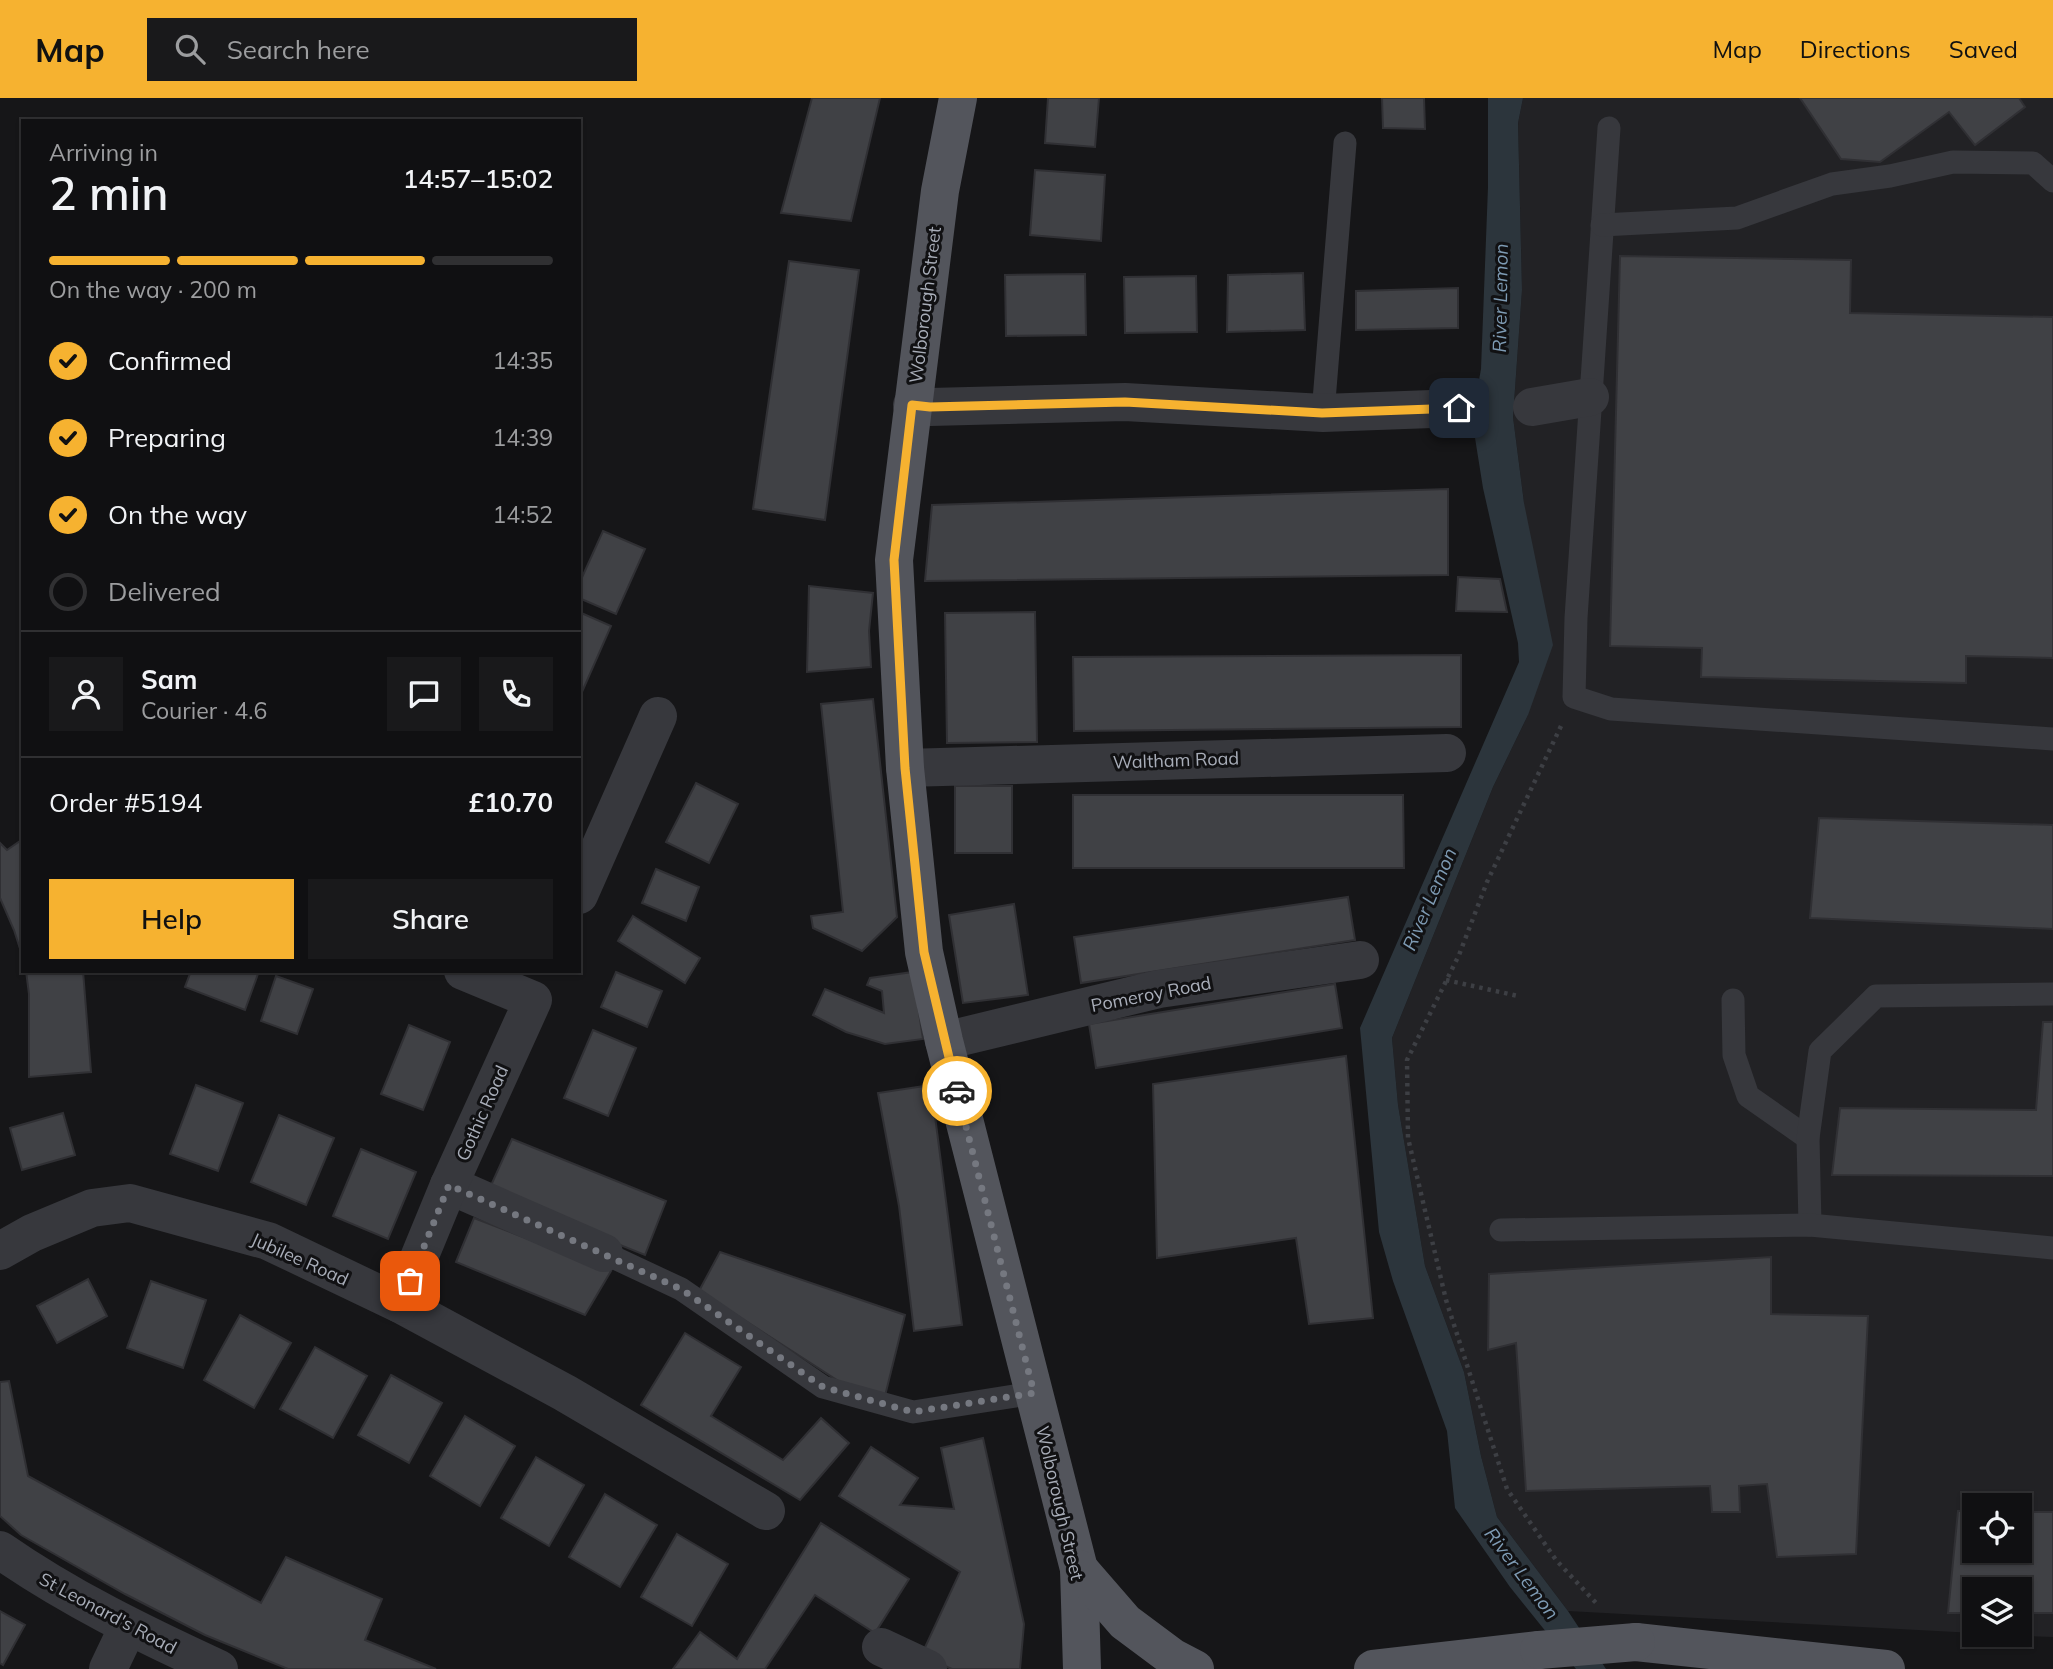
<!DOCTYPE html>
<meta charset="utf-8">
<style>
:root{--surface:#101012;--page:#19191b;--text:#f1f3f6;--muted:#9c9d9f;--line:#303032;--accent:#f6b230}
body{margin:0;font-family:Mulish,sans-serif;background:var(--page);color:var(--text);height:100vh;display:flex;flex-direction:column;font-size:26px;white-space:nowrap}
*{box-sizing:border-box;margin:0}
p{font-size:23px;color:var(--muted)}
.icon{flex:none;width:38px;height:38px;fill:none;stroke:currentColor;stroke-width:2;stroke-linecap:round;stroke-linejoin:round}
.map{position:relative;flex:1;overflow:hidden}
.panel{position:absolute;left:21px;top:21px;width:560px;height:854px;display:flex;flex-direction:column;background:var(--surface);border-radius:0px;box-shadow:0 2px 5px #0004,0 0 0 2px var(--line)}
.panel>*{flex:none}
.controls{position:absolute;left:1962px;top:1395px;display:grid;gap:14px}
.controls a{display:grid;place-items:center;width:70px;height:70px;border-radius:0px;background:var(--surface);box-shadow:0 2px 5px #0004,0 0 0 2px var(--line);font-size:35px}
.pin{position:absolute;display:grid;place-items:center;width:60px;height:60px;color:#fff;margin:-30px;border-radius:14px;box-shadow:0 4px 10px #0006}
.courier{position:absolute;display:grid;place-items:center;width:70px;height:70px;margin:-35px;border:5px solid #f6b230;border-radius:50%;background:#fff;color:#222;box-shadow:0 2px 9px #0007}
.headline em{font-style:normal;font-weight:600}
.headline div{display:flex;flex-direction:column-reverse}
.headline{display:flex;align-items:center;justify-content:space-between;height:119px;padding:0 28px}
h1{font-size:46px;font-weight:600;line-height:52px}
.bar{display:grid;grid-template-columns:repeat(4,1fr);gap:10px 7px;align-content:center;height:84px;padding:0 28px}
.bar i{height:9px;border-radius:5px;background:var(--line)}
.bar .on{background:var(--accent)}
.bar p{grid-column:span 4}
.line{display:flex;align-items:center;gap:18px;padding:0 28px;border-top:2px solid var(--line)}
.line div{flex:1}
.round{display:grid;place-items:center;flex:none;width:74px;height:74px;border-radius:0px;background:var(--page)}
ol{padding:0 28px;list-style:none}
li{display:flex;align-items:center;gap:21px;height:77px}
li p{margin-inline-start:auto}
li .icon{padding:7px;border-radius:50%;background:var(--accent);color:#111;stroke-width:4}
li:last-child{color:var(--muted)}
li i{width:38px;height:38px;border:4px solid var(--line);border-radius:50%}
.cta{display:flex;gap:14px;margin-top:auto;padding:14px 28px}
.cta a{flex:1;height:80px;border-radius:0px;background:var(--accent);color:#111;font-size:28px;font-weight:600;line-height:80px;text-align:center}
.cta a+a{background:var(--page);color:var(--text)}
header{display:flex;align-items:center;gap:42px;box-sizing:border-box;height:98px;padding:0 35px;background:var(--accent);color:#111}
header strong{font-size:33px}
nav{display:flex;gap:38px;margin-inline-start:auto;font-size:24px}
.search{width:490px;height:63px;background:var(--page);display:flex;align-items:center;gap:18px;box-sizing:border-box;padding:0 24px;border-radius:0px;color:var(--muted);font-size:26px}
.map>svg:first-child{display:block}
</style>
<header>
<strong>Map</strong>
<div class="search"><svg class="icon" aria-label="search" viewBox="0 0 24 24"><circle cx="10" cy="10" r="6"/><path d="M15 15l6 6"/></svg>Search here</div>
<nav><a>Map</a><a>Directions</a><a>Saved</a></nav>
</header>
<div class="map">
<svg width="2053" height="1571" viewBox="0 0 2053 1571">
<rect width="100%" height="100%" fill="#161618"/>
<path fill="#222225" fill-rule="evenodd" d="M1523,0h530v1539l-54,-2 21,-1v-45h-46v44l-406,-22 -71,-94 -16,-61 -17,-84 -39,-106 -27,-161 -6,-67 101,-251 35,-72 -4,-212 -11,-86 9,-127 -4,-167zM1974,1407h46v45h-46z"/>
<polygon fill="#2c353c" points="1488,0 1523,0 1518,25 1522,192 1513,319 1524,405 1553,547 1528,617 1493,689 1392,940 1398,1007 1425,1168 1464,1274 1481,1358 1497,1419 1568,1513 1606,1571 1576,1571 1510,1489 1455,1410 1447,1333 1393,1183 1379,1134 1360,930 1519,564 1518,545 1483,390 1472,321 1481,271 1488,89"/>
<g fill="#404145" stroke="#303034" stroke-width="2">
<polygon points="812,0 880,0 851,123 781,115"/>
<polygon points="1048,0 1099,0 1095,49 1045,45"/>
<polygon points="1382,0 1424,0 1425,31 1383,30"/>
<polygon points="1800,0 2019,0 2025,9 1975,47 1949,14 1880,64 1841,61"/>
<polygon points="1035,72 1105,77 1101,143 1030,137"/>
<polygon points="1620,158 1851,162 1850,215 2053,219 2053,560 1966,558 1966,585 1701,579 1702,550 1610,548"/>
<polygon points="789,163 859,172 825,422 753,411"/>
<polygon points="1303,175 1305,232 1227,234 1228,177"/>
<polygon points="1085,176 1086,237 1006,238 1005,177"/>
<polygon points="1196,178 1197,234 1125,235 1124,179"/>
<polygon points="1458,190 1458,230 1356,232 1356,193"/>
<polygon points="1448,391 1448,477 925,483 932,407"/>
<polygon points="603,433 645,451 616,516 579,500 579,486"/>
<polygon points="1458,479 1500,481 1507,514 1456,513"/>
<polygon points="809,488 873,495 869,533 871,569 807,574"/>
<polygon points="579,514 611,528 582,594 579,593"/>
<polygon points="1035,514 1037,644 947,645 945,515"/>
<polygon points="1461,557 1461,629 1074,633 1073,559"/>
<polygon points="873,601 897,819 862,853 813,830 811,818 843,814 821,606"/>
<polygon points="696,685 738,706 709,765 666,744"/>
<rect x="955" y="688" width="57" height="67"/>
<polygon points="1073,697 1403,697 1404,770 1073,770"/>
<polygon points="1819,720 2053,727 2053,831 1810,820"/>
<polygon points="23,741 23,860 14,832 0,800 0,745 7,752"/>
<polygon points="656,771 699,789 686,823 642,805"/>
<polygon points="1348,799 1355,842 1081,885 1074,839"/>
<polygon points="1014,806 1028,897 963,905 949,817"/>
<polygon points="633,818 700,860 685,885 618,843"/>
<polygon points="26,873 83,873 91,974 29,979 29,896"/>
<polygon points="191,873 259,873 245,912 185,889"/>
<polygon points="616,874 662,893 647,929 601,909"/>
<polygon points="913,874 923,941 885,946 846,934 813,917 825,891 884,915 882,893 867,887 870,880"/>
<polygon points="276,878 313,891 297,936 261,923"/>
<polygon points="1335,886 1342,930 1096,970 1089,926"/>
<polygon points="2043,924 2053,924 2053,1078 1832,1077 1840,1010 2036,1012"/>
<polygon points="409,927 450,944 423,1012 381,996"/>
<polygon points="593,932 636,950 608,1018 564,1000"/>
<polygon points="1346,958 1373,1220 1309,1226 1296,1140 1157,1160 1153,986"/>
<polygon points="196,987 243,1005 218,1073 170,1056"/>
<polygon points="931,987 962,1227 914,1233 899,1108 878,995"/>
<polygon points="63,1015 75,1057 22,1072 10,1030"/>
<polygon points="279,1017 334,1040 306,1107 251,1084"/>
<polygon points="512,1041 666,1103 645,1157 488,1094"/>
<polygon points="361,1051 416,1074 388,1141 333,1118"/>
<polygon points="474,1120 611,1173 585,1217 456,1164"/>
<polygon points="720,1154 905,1217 885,1298 840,1284 699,1193"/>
<polygon points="1771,1159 1771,1216 1868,1218 1856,1456 1777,1459 1767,1386 1739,1388 1740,1414 1712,1414 1710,1388 1526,1393 1516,1245 1488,1252 1489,1176"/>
<polygon points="88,1181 107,1218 57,1245 37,1208"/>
<polygon points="151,1183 206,1202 183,1270 127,1250"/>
<polygon points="240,1217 291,1245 254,1310 204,1282"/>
<polygon points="685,1235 741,1269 711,1318 783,1362 821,1320 849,1345 800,1402 641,1307"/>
<polygon points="315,1249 367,1278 333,1340 280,1311"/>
<polygon points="391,1277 442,1305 409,1365 358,1337"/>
<polygon points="9,1283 28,1378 261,1505 286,1459 382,1501 365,1542 436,1571 288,1571 205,1537 125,1496 21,1437 0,1418 0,1284"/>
<polygon points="465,1318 515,1348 480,1408 430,1378"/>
<polygon points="983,1340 1024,1526 1020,1571 952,1571 921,1558 960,1474 839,1398 871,1349 918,1380 900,1407 954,1411 941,1350"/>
<polygon points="536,1359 584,1387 549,1448 501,1420"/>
<polygon points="605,1396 657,1427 620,1489 569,1459"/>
<polygon points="1958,1413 1974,1413 1974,1452 2020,1452 2020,1414 2053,1414 2053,1515 2020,1515 2020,1491 1974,1491 1974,1515 1948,1515"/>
<polygon points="821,1425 909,1481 875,1535 815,1497 765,1571 673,1571 700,1534 737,1561"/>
<polygon points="677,1436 728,1466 692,1528 641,1499"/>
<polygon points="0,1513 25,1527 3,1567 0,1565"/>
</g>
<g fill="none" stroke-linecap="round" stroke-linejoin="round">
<g stroke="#3d3f44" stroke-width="4.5" stroke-dasharray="3.5 5" stroke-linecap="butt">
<polyline points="1561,628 1487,784 1459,857 1407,962 1408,1040 1446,1202 1507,1391 1556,1462 1597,1506"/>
<polyline points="1446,882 1518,898"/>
</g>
<g stroke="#37383d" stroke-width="23">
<polyline points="1609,30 1576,520 1574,599 1611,611 2053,641"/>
<polyline points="1602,127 1737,120 1832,86 1890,78 1953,64 2033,65 2053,83"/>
<polyline points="1323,315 1345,45"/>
<polyline points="1733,902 1734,957 1748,998 1808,1040"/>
<polyline points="1810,1127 1808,1040 1820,953 1876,898 2053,896"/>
<polyline points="1501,1132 1810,1127 2053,1150"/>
<polyline points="604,1155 681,1191 823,1289 913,1314 1034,1295"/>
</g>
<g stroke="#37383d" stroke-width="38">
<polyline points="912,307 930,309 1125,304 1323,315 1459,310"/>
<polyline points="1532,309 1590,299"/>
<polyline points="905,670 1447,655"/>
<polyline points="579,797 658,618"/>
<polyline points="944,943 1159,891 1360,862"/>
<polyline points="449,1087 604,1155"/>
<polyline points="0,1153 32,1135 92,1110 130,1105 268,1143 400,1206 565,1295 766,1413"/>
<polyline points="400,1206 449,1087 533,902 463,873"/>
<path d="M0,1452c69,48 143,84 219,119"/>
<polyline points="881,1549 928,1571"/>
<polyline points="108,1571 128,1529"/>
</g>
<g stroke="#53555c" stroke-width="38">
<polyline points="958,0 940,93 894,462 905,670 924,854 944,943 1079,1471 1082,1571"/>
<polyline points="1079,1471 1125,1524 1172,1559 1195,1571"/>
<polyline points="1636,1544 1886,1571"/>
<polyline points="1373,1571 1539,1552"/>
</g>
<polyline stroke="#53555c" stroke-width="38" points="1539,1552 1636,1544"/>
</g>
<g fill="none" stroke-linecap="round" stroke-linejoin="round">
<polyline stroke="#757880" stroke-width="7" stroke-dasharray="0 12.6" points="410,1183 449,1087 681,1191 823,1289 913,1314 1034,1295 957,993"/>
<polyline stroke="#f6b230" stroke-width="9" points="957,993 924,854 905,670 894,462 912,307 930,309 1125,304 1322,315 1459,310"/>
</g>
<g text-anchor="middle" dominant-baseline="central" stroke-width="6" stroke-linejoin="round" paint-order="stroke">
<g font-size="18" fill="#a8adb8" stroke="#111113">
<text transform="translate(925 207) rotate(-83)">Wolborough Street</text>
<text transform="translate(1176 662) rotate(-2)">Waltham Road</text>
<text transform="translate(1151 896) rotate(-11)">Pomeroy Road</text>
<text transform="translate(482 1015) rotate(-66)">Gothic Road</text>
<text transform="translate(300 1161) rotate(24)">Jubilee Road</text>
<text transform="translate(1060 1405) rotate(77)">Wolborough Street</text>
<text transform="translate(108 1515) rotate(28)">St Leonard's Road</text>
</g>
<g font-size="19" font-style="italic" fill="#7e9bb4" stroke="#111113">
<text transform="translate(1500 200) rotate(-89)">River Lemon</text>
<text transform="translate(1429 801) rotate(-67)">River Lemon</text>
<text transform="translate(1522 1475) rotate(53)">River Lemon</text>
</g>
</g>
</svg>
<div class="controls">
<a><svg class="icon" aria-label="locate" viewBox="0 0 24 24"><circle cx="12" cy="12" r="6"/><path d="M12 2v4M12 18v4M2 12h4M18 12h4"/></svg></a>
<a><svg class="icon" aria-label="layers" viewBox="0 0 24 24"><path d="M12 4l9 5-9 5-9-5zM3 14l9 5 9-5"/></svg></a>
</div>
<div class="pin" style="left:410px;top:1183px;background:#ea580c"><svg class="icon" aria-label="bag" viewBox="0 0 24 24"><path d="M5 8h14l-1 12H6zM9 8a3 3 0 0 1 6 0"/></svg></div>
<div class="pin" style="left:1459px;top:310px;background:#1f2937"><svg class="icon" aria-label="home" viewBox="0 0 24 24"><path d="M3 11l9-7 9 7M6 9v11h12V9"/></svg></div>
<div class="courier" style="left:957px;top:993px"><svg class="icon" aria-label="car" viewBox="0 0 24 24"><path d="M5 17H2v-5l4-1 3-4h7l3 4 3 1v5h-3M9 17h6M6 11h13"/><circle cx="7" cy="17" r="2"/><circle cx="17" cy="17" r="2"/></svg></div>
<section class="panel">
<div class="headline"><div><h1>2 min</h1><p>Arriving in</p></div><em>14:57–15:02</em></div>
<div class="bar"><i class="on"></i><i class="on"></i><i class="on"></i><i></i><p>On the way · 200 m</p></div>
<ol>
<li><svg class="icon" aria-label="check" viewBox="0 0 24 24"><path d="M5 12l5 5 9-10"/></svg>Confirmed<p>14:35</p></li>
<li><svg class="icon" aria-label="check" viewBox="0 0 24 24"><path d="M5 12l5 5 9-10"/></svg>Preparing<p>14:39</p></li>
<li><svg class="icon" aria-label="check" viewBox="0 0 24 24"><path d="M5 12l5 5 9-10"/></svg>On the way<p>14:52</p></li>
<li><i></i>Delivered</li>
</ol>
<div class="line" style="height:126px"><a class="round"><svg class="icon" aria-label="person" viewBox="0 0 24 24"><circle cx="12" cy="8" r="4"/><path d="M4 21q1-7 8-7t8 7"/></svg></a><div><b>Sam</b><p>Courier · 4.6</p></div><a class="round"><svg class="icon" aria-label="chat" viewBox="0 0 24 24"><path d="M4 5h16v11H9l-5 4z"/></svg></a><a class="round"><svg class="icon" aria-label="phone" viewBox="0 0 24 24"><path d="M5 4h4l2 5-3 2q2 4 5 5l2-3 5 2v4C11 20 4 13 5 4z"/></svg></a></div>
<div class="line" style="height:91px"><div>Order #5194</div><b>£10.70</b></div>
<div class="cta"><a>Help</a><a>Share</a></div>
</section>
</div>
